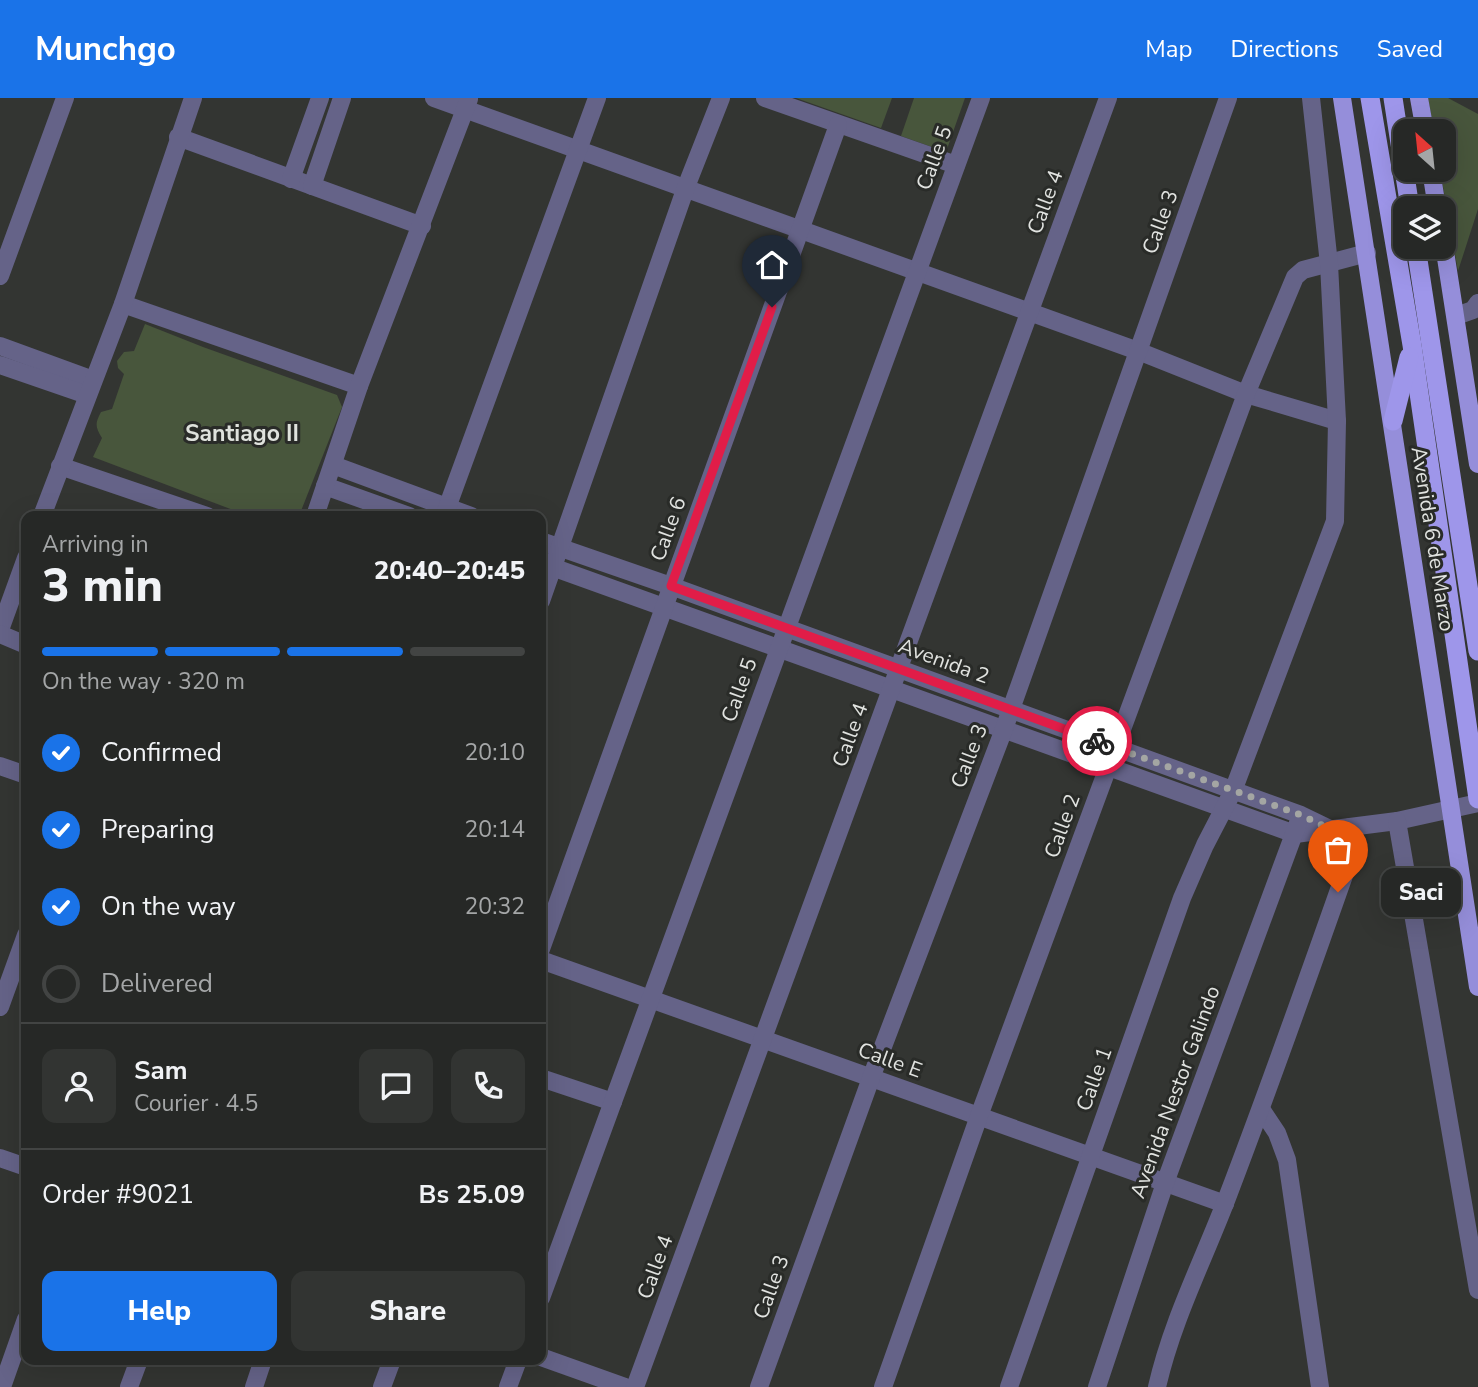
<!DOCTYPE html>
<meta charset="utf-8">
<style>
:root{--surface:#262826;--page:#323432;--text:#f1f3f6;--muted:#a4a6a7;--line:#424443;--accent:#1a73e8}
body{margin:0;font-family:"Nunito Sans",sans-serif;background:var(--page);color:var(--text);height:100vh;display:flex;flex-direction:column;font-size:26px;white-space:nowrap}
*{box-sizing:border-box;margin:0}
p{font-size:23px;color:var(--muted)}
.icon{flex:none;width:38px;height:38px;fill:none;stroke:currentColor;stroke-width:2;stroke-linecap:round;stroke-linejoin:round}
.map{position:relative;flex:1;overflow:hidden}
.sheet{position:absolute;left:21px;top:413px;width:525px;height:854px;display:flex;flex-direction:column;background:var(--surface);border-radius:14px;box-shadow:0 7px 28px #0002,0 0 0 2px var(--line)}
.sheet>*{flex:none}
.needle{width:46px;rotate:333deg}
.fabs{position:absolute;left:1393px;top:21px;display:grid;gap:14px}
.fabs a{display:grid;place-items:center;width:63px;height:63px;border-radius:14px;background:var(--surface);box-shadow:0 7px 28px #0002,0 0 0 2px var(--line);font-size:35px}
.pin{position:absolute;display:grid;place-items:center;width:60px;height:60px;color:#fff;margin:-72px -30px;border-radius:50% 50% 50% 0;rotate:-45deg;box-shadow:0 0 7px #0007}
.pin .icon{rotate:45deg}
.courier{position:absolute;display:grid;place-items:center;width:70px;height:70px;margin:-35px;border:5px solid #e11d48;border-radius:50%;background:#fff;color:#222;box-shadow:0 2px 9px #0007}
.bubble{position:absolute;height:49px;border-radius:14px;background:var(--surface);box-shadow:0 7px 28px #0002,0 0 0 2px var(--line);font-size:23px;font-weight:800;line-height:49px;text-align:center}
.head em{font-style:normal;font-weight:800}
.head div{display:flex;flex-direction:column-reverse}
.head{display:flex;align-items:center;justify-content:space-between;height:119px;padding:0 21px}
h1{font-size:46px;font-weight:800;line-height:52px}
.bar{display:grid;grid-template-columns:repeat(4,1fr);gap:10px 7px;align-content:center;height:84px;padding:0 21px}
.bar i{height:9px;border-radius:5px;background:var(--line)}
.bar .active{background:var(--accent)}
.bar p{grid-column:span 4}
.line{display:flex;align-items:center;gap:18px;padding:0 21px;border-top:2px solid var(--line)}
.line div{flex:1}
.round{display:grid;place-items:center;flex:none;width:74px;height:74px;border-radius:14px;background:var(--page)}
ol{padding:0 21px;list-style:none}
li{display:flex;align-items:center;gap:21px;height:77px}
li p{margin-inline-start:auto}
li .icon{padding:7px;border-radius:50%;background:var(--accent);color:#fff;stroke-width:4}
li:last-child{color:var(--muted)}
li i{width:38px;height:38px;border:4px solid var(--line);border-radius:50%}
.primary-button{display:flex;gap:14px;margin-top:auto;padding:14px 21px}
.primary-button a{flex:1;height:80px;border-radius:14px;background:var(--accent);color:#fff;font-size:28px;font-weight:800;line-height:80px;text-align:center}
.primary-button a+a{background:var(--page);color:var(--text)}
header{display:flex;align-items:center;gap:42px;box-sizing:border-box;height:98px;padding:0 35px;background:var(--accent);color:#fff}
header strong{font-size:33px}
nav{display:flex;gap:38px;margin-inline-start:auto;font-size:24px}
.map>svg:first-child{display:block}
</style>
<header>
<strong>Munchgo</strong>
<nav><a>Map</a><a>Directions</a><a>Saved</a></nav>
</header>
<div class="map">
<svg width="1478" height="1289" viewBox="0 0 1478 1289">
<rect width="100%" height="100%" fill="#333532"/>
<g fill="#48563c">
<polygon points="796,0 892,0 881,30"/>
<polygon points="914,0 965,0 946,54 901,38"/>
<polygon points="1428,0 1448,0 1478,16 1478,111 1458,173 1440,72 1444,72 1444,33 1434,33"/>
<path d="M145,226l58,23 134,48 5,12 -43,109h-50l-156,-59 9,-19c-7,-11 -7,-15 -1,-26l11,-3 12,-35 -6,-6 -1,-7 7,-9 10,-1z"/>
</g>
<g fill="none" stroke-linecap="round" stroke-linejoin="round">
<g stroke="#656388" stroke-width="18">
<polyline points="434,0 1138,253 1246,296 1337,323"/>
<polyline points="765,0 956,67"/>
<polyline points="178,39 422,128"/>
<polyline points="291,81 320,0"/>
<polyline points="312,88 342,0"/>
<polyline points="0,178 65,0"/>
<polyline points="123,206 359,288"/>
<polyline points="0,248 93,282"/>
<polyline points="0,267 87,297"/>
<polyline points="333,367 471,418"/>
<polyline points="60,368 207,418"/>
<polyline points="325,388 409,418"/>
<polyline points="42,418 123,206 193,0"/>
<polyline points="315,418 359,288 469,1"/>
<polyline points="444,418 597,0"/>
<polyline points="541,443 671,488 1301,717 1330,731"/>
<polyline points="541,465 1295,736 1397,723 1478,705"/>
<polyline points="541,503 686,89 721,0"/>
<polyline points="0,532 26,460"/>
<polyline points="0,536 26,547"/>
<polyline points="0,668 26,677"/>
<polyline points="1397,723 1478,1192"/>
<polyline points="541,851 838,27"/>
<polyline points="541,862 1225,1106"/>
<polyline points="0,909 26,837"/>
<polyline points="541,980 613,1004"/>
<polyline points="1261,1011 1277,1035 1287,1062 1320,1289"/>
<polyline points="0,1060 26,1069"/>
<polyline points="541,1200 981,0"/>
<polyline points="541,1259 625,1289"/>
<polyline points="2,1289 26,1221"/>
<polyline points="129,1289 139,1262"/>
<polyline points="254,1289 263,1262"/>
<polyline points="382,1289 392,1262"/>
<polyline points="508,1289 518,1262"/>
<polyline points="635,1289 1108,0"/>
<polyline points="759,1289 871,980 1004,631 1228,0"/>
<polyline points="883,1289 979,1018 1246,296 1295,179 1303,172 1367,155"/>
<polyline points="1009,1289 1182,800 1205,747 1233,693 1335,423 1337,323 1329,166 1311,0"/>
<polyline points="1097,1289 1165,1085 1298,725"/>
<path d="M1157,1289c15,-66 46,-126 70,-189 42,-110 81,-220 120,-331l3,-40"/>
</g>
<polyline stroke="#656388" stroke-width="18" points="1456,218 1473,212 1478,205"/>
<g stroke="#958eda" stroke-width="18">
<polyline points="1342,0 1478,889"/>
<polyline points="1419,0 1425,33"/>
<polyline points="1431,72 1437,110"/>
<polyline points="1444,147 1478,366"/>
</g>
<g stroke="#9e96ea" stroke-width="19">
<polyline points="1370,0 1412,247 1478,701"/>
<polyline points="1393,0 1410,110"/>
<polyline points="1416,149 1478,553"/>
<polyline points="1393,323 1409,259"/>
</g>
</g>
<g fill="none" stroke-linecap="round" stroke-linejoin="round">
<polyline stroke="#a4a6a3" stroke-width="7" stroke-dasharray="0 12.6" points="1097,643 1301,717 1330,731 1350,729 1347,769 1338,794"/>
<polyline stroke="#e11d48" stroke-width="9" points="772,209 671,488 1097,643"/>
</g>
<g text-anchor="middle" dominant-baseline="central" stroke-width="6" stroke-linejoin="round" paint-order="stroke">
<g font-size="21" fill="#e1e3e0" stroke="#292b28">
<text transform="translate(934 60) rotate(-70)">Calle 5</text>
<text transform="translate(1045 104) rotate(-70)">Calle 4</text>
<text transform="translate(1160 124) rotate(-70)">Calle 3</text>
<text transform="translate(668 431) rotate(-70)">Calle 6</text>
<text transform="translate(1433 441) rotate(81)">Avenida 6 de Marzo</text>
<text transform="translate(944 563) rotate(20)">Avenida 2</text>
<text transform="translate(739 592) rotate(-70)">Calle 5</text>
<text transform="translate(850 637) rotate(-70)">Calle 4</text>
<text transform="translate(969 658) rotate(-69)">Calle 3</text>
<text transform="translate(1062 728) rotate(-70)">Calle 2</text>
<text transform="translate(890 962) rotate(20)">Calle E</text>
<text transform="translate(1094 981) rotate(-70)">Calle 1</text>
<text transform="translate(1175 994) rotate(-70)">Avenida Nestor Galindo</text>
<text transform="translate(655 1169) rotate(-70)">Calle 4</text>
<text transform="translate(771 1189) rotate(-70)">Calle 3</text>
</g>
<g font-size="23" font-weight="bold" fill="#dfe2dd" stroke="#292b28">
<text x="242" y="335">Santiago II</text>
</g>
</g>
</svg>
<div class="fabs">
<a><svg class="needle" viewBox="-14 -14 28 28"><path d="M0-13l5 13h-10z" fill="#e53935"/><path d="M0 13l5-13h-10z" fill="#a4a6a7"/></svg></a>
<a><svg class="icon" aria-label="layers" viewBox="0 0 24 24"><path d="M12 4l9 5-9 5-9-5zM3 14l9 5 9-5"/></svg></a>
</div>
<div class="pin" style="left:1338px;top:794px;background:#ea580c"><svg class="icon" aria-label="bag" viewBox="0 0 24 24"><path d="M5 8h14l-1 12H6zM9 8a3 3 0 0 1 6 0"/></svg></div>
<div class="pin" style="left:772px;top:209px;background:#1f2937"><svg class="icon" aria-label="home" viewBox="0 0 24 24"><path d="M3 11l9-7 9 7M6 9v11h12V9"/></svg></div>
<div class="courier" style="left:1097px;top:643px"><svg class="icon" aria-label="bike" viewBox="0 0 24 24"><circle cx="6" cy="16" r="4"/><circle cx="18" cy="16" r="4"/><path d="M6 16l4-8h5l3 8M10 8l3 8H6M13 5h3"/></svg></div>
<div class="bubble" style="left:1381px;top:770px;width:80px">Saci</div>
<section class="sheet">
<div class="head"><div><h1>3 min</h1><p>Arriving in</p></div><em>20:40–20:45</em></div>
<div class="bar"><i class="active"></i><i class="active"></i><i class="active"></i><i></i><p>On the way · 320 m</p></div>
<ol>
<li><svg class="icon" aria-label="check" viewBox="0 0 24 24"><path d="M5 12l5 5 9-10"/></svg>Confirmed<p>20:10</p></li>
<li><svg class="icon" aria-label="check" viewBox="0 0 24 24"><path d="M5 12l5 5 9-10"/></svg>Preparing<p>20:14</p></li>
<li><svg class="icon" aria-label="check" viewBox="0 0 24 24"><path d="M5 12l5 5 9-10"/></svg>On the way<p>20:32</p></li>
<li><i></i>Delivered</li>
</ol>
<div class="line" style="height:126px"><a class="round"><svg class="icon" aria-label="person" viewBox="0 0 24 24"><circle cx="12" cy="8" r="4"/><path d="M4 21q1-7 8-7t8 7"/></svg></a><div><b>Sam</b><p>Courier · 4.5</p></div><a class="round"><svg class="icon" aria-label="chat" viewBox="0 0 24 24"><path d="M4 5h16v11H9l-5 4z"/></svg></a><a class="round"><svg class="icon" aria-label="phone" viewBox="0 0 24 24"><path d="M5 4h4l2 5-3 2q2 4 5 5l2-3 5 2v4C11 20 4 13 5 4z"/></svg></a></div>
<div class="line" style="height:91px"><div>Order #9021</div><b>Bs 25.09</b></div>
<div class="primary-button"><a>Help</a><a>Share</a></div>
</section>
</div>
